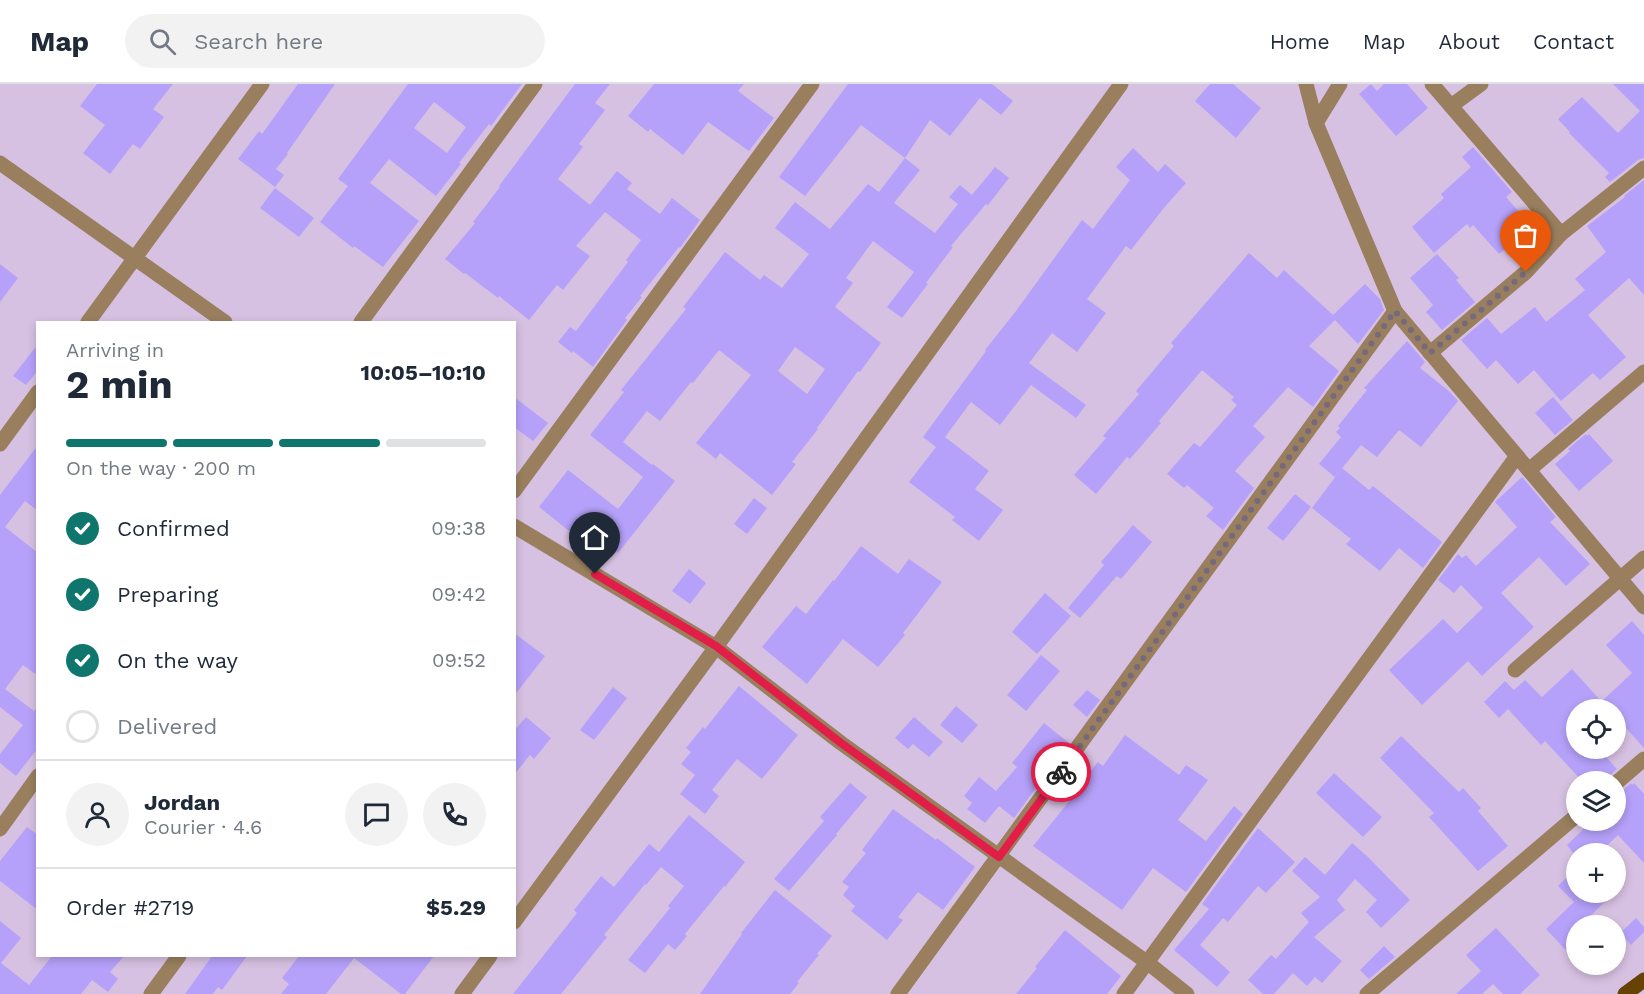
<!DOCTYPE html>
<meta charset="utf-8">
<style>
:root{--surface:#fff;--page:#f2f2f3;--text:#1f2937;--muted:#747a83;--line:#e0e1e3;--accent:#0f766e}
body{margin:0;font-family:"Work Sans",sans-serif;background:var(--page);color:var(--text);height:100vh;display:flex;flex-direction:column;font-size:22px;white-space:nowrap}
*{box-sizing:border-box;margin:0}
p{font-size:20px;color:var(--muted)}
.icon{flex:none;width:33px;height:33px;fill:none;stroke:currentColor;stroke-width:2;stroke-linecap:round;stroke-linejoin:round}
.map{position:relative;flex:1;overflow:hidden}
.drawer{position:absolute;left:36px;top:237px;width:480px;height:636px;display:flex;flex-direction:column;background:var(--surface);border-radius:0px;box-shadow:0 3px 9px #0003}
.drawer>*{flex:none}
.tools{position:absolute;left:1566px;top:615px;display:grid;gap:12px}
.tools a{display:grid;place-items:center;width:60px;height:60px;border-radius:50%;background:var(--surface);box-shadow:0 3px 9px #0003;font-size:30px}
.pin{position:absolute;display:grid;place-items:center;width:51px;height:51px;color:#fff;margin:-62px -26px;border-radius:50% 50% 50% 0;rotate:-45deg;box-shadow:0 0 6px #0007}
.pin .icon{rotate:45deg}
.courier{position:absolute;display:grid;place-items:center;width:60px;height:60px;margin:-30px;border:4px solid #e11d48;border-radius:50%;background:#fff;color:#222;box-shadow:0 2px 8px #0007}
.summary em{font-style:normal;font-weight:700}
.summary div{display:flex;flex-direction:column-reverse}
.summary{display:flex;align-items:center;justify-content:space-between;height:102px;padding:0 30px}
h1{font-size:39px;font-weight:700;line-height:45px}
.bar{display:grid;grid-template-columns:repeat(4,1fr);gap:9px 6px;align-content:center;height:72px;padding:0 30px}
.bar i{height:8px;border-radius:4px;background:var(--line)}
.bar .selected{background:var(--accent)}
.bar p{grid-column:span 4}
.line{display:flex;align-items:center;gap:15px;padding:0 30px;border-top:2px solid var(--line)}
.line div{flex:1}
.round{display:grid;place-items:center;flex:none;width:63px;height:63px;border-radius:32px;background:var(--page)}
ol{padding:0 30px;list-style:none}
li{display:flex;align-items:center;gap:18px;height:66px}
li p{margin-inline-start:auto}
li .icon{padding:6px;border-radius:50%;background:var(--accent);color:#fff;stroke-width:4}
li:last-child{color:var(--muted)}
li i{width:33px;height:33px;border:3px solid var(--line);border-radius:50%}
header{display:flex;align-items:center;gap:36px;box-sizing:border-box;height:84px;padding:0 30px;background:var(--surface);border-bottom:2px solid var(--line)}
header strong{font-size:28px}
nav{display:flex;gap:33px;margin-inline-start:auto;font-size:21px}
.search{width:420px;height:54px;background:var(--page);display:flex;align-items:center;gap:15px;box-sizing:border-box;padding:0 21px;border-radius:33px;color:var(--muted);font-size:22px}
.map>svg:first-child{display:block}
</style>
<header>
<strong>Map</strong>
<div class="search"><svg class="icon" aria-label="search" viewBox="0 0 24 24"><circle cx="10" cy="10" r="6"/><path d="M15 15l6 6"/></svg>Search here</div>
<nav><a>Home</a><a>Map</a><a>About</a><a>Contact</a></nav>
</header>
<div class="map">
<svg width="1644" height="910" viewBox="0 0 1644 910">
<rect width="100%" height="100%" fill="#d7c1e2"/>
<g fill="#b5a1f9" fill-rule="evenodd">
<polygon points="97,0 173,0 153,25 164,33 140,65 133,60 110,90 83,69 105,41 80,22"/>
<polygon points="298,0 335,0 287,69 288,70 276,85 284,91 275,103 238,75 259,47 262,50"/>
<path d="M408,0h114l-31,42 -2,-2 -30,39 2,1 -25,32 -47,-37 -19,24 49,38 -36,46 -29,-21 -1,2 -33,-26 28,-36 -10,-7zM434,18l32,25 -19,26 -33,-25z"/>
<polygon points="575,0 610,0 595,19 605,26 579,60 583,63 558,95 590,121 617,87 632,99 627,105 660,130 672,114 700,136 680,164 679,163 640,212 642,213 625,234 627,236 593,283 573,267 572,269 558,258 570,243 576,247 628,178 626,176 641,156 605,128 576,162 590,172 563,206 557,201 529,236 499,212 498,214 465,189 464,190 445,175 475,139 473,138 500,103 499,102"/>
<polygon points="654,0 744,0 738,7 774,34 749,67 708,38 683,71 650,45 648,48 628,32"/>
<polygon points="848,0 992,0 1013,17 1001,31 980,14 950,52 930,36 905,74 861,41 805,112 779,93"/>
<polygon points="1210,0 1233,0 1261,24 1236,54 1195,17"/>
<polygon points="1371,0 1377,7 1384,0 1407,0 1428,24 1396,52 1359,10"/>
<polygon points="1613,0 1644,0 1644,74 1638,76 1610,98 1605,93 1609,89 1569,49 1570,48 1558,35 1582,13 1618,49 1640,27"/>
<polygon points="1473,63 1512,108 1506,113 1531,142 1499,170 1473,141 1470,144 1467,140 1434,169 1412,143 1444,114 1441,110 1471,83 1462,73"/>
<polygon points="1133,64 1158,88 1165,80 1186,99 1163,125 1131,166 1126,162 1087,215 1106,229 1077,268 1052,249 1029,279 1086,321 1076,334 1031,301 1000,341 971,318 945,353 989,387 975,405 1003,426 979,457 952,436 955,433 909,398 936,363 923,353 986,267 985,266 1016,227 1082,136 1093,145 1130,96 1116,83"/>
<path d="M905,74l15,12 -26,33 41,30 23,-29 -9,-7 11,-12 12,10 23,-28 14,11 -21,27 -2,-1 -35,42 2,1 -27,36 2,1 -26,34 -15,-11 27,-35 -41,-31 -27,37 7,5 -18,24 46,36 -21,29 -2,-1 -41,57 1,1 -26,33 4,2 -24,31 -52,-42 -4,6 -20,-16 55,-68 -32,-25 -26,33 -2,-1 -31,39 -13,-10 -24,31 29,23 1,-1 22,17 -57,72 -32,-26 -8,11 -39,-31 29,-37 50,39 25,-32 -53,-42 34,-43 -3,-2 65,-81 -3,-2 42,-55 35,28 4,-5 18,13 27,-34 -34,-26 20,-26 35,27 38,-45 11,8zM795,263l30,22 -18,25 -29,-23z"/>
<polygon points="1644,96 1644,211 1629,194 1588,231 1626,273 1600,296 1593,289 1561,317 1534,286 1518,300 1496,276 1487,285 1461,256 1487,234 1501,250 1535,223 1546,238 1585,206 1575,195 1606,168 1587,142 1625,113 1624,112"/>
<polygon points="275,104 314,134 299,153 260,124"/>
<polygon points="1249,169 1277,194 1284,186 1333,231 1365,200 1380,215 1384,226 1358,260 1335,236 1309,262 1339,287 1313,323 1288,303 1253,342 1265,353 1235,387 1254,404 1223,446 1206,432 1214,424 1187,401 1184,404 1167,390 1194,359 1200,363 1237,321 1231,316 1234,313 1202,286 1159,337 1161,339 1130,375 1127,373 1096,410 1074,391 1106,354 1103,352 1139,310 1136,307 1174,262 1171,259"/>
<polygon points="1437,170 1459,194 1456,196 1475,218 1442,246 1426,228 1433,221 1410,194"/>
<polygon points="0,180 18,194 0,218"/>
<polygon points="1407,257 1425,278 1420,284 1450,308 1458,317 1421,363 1399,346 1377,373 1361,361 1335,393 1319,380 1341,353 1336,348 1340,344 1338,342 1367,306 1364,304"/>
<polygon points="38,260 38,286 26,301 13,292"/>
<polygon points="514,313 548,339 533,357 514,343"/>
<polygon points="1553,313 1573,336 1555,351 1535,329"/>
<polygon points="1586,350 1587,352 1589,350 1613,377 1579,407 1555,380 1570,367 1568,365"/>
<polygon points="38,361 38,427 25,417 5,443 38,469 38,592 23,581 5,605 34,627 38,622 38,664 16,692 0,679 0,670 23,641 0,623 0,411"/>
<polygon points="1342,384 1369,406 1373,402 1442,458 1423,484 1399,464 1380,487 1346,460 1351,455 1312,424"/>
<polygon points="1522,393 1556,433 1550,438 1590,480 1566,502 1539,473 1501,509 1534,543 1482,592 1468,577 1422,621 1389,586 1443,535 1457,549 1483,524 1461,501 1454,509 1438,496 1458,470 1462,474 1466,471 1476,482 1517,443 1495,418"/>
<polygon points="1295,410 1311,423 1283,457 1267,444"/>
<polygon points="754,414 767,424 747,450 734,440"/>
<polygon points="1133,441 1152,458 1121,495 1117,492 1080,534 1068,524 1104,481 1101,478"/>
<polygon points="861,462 898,490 909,475 942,498 903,549 905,551 878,583 843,555 807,600 762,563 796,522 806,530 833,496 834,497"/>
<polygon points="689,485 706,499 690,520 672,507"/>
<polygon points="1045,509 1071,532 1037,570 1012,548"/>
<polygon points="1632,537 1644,551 1644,664 1616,633 1616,626 1608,626 1601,618 1632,589 1606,561"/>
<polygon points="514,549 545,572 514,612"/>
<polygon points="1041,571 1060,587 1026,627 1007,611"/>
<polygon points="1572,585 1601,617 1592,626 1576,626 1576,664 1598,664 1617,685 1609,692 1607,698 1583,698 1545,657 1541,661 1508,625 1499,634 1484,618 1505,597 1514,606 1525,596 1542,613"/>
<polygon points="739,602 798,651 762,695 737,675 712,706 719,712 705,730 680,710 695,691 681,680 691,668 686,664 703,643 705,645"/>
<polygon points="613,603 627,614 594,656 580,646"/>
<polygon points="1087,606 1100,616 1087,633 1073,621"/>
<polygon points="956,622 978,641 962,659 940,641"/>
<polygon points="526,633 551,654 534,675 530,671 514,691 514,647"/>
<polygon points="914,633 943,658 929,673 913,660 908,665 895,654"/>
<polygon points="1044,639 1069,659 1014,734 999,722 985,739 967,725 972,719 964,712 979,693 996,707 1017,683 1012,679"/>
<polygon points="1125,651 1179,691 1186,681 1208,696 1178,736 1206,757 1234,722 1243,730 1186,808 1153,784 1122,826 1033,762 1084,699 1082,698 1098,678 1103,682"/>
<polygon points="1401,652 1459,708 1463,704 1481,724 1478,727 1508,762 1478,787 1429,733 1434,729 1380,674"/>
<polygon points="1334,689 1382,733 1363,753 1316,709"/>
<polygon points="850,699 867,713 836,750 837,751 789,807 774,795 824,737 820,733"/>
<polygon points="1631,699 1632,701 1634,699 1644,710 1644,779 1618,751 1598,770 1574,770 1567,761 1593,736 1616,736 1616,708 1622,707"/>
<polygon points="893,725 936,756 937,754 975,783 943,826 918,808 898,833 903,836 887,856 851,827 855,822 843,811 849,803 842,798 866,769 862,766"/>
<polygon points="689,731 745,778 725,803 724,802 685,850 687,852 675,866 668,860 645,889 628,876 670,824 668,822 684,802 661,783 646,801 645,800 604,851 607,853 561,910 513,910 577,829 574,826 601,792 614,803 649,760 659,768"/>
<polygon points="27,743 38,751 38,826 0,797 0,777"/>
<polygon points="1258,744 1295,778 1266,809 1258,802 1228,838 1223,834 1200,861 1230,888 1217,903 1174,866 1209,825 1202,820"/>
<polygon points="1352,759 1368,773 1410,816 1381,844 1366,828 1377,816 1355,795 1337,816 1345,826 1314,853 1342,877 1322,899 1315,893 1307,902 1293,889 1274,910 1263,910 1248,896 1271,871 1276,875 1309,838 1301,829 1320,813 1292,787 1305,773 1325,791"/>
<polygon points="1576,784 1576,808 1615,808 1580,842 1576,842 1576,877 1546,845 1574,818 1558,802"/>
<polygon points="775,806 832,852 817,870 819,871 797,898 799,899 790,910 700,910 742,850 741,849"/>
<polygon points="1636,834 1644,843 1644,848 1631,861 1620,849"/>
<polygon points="0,837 21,854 1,879 29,901 52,872 124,872 110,888 118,895 108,908 92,896 81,910 0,910"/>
<polygon points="1496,844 1540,891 1520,910 1503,910 1493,900 1482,910 1456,910 1481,887 1466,871"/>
<polygon points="1065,846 1121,892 1107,910 1016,910 1037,884 1035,883"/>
<polygon points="1384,862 1395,873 1369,895 1360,886"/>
<polygon points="212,872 247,872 222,906 218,903 213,910 185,910"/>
<polygon points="299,872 434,872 405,910 401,910 354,874 326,910 281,910 289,900 282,894"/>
</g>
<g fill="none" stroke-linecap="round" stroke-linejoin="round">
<g stroke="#997f5e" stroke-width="15">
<polyline points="1306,0 1316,39 1395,227 1644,523"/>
<polyline points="1432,0 1561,150"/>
<polyline points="1451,22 1481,0"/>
<polyline points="1316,39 1340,0"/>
<polyline points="0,79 225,238"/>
<polyline points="88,238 262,0"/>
<polyline points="361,238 535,0"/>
<polyline points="1430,269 1526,188 1561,150 1644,84"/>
<polyline points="0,360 38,308"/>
<polyline points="1529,386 1644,288"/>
<polyline points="514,407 812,0"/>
<polyline points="514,442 716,563 841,659 1148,879 1187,910"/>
<polyline points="1515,586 1644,474"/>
<polyline points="1616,699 1644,675"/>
<polyline points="0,745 38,692"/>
<polyline points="514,838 716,563 1121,0"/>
<polyline points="151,910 179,872"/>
<polyline points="462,910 490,872"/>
<polyline points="898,910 1395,227"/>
<polyline points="1124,910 1517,372"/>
<polyline points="1367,910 1576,732"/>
</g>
<polyline stroke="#664304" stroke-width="15" points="1625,910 1644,896"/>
</g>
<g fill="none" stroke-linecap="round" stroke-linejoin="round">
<polyline stroke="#76697d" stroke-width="6" stroke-dasharray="0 10.8" points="1061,688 1395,227 1430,269 1526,188"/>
<polyline stroke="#e11d48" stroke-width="8" points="595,490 716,562 841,659 999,773 1061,688"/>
</g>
</svg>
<div class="tools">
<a><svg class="icon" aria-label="locate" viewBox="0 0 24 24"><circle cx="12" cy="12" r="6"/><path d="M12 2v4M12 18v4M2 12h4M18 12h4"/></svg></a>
<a><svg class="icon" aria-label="layers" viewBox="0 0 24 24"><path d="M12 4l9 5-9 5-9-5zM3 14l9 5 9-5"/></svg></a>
<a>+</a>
<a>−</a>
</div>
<div class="pin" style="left:1526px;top:188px;background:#ea580c"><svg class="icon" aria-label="bag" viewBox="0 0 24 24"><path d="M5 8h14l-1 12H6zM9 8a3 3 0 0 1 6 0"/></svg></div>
<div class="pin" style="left:595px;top:490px;background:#1f2937"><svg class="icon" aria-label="home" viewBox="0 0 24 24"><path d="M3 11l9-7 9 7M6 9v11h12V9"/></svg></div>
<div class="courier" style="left:1061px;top:688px"><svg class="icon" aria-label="bike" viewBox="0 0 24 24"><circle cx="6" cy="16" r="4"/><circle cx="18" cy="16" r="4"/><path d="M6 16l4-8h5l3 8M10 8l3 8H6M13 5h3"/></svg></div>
<section class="drawer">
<div class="summary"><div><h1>2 min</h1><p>Arriving in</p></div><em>10:05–10:10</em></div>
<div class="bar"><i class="selected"></i><i class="selected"></i><i class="selected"></i><i></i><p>On the way · 200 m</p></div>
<ol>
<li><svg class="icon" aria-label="check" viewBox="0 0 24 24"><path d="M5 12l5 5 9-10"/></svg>Confirmed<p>09:38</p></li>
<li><svg class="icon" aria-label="check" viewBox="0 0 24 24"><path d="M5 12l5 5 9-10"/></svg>Preparing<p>09:42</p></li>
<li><svg class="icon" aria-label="check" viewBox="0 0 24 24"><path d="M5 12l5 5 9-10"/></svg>On the way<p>09:52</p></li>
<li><i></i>Delivered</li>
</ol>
<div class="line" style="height:108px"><a class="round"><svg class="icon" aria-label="person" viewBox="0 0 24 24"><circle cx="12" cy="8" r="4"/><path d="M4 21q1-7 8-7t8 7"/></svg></a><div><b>Jordan</b><p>Courier · 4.6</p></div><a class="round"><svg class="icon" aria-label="chat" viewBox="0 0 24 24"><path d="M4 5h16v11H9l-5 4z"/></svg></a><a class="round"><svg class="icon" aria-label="phone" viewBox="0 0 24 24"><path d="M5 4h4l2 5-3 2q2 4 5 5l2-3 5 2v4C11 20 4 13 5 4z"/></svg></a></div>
<div class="line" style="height:78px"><div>Order #2719</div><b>$5.29</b></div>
</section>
</div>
